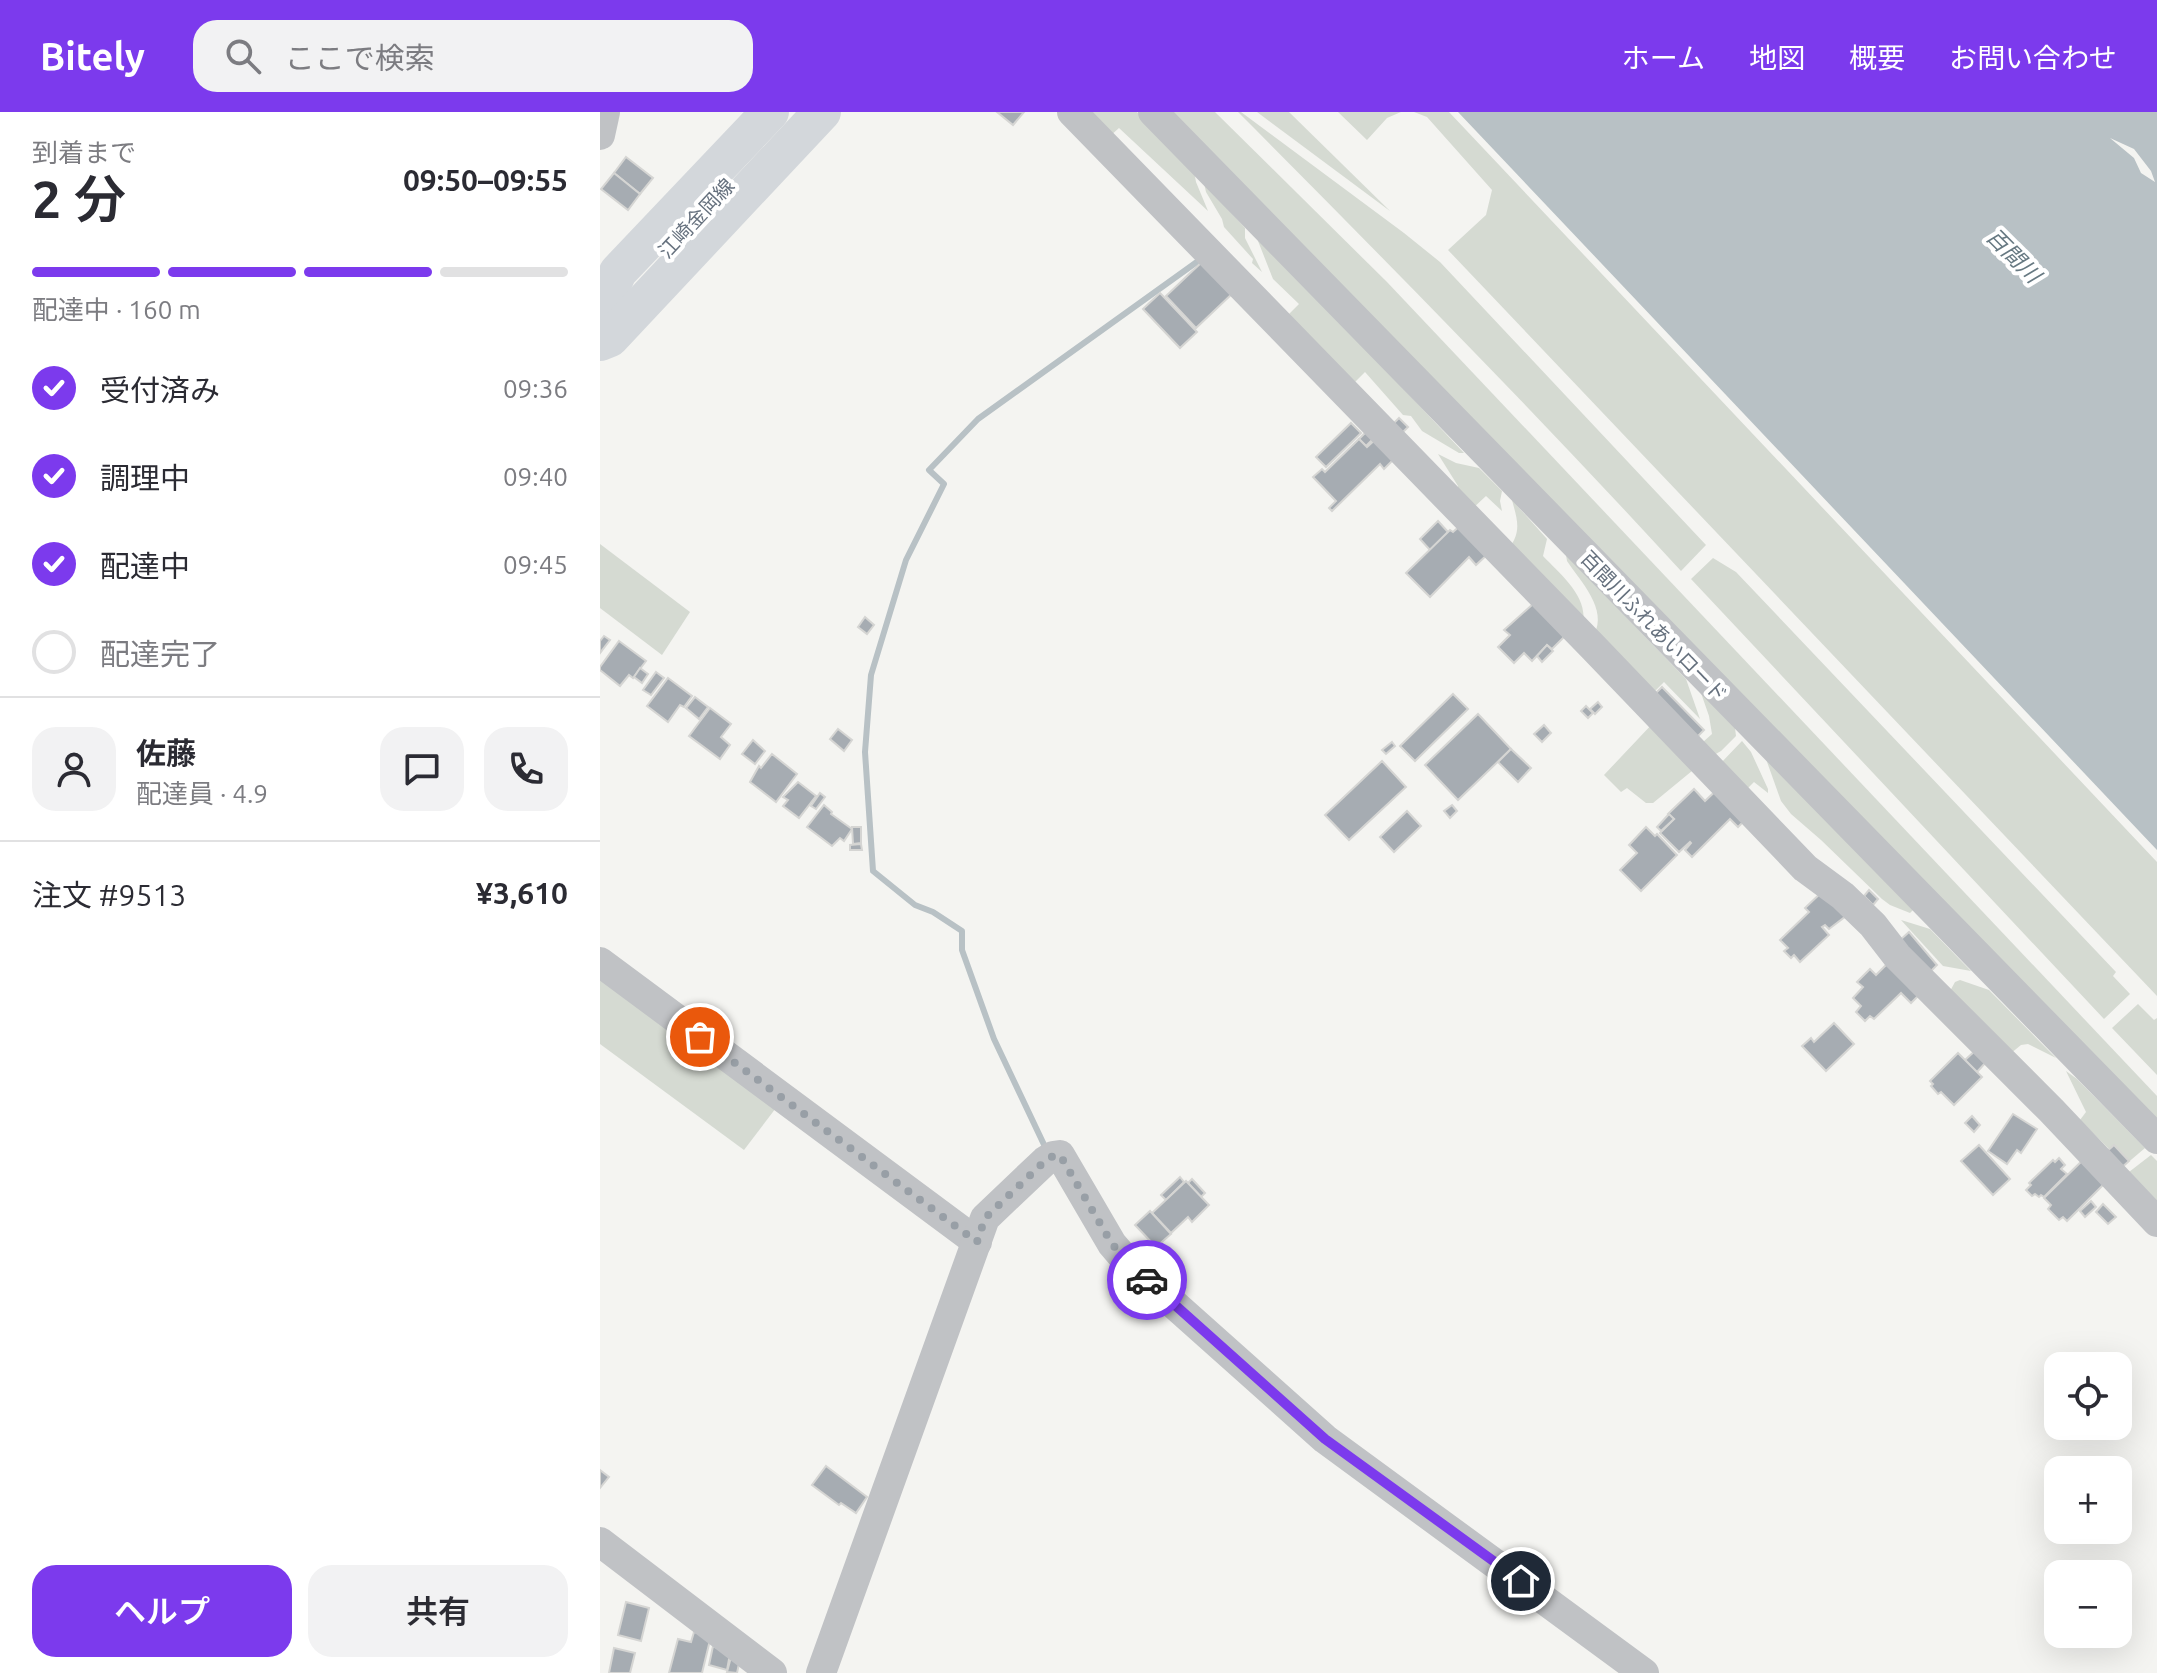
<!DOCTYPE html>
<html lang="ja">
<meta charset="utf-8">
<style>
:root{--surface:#fff;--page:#f2f2f3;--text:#2b2b33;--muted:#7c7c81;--line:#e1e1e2;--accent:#7c3aed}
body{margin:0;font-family:Ubuntu,"Noto Sans JP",sans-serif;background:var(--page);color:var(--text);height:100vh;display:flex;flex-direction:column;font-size:30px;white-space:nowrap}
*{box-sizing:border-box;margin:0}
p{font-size:26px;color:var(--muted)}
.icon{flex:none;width:44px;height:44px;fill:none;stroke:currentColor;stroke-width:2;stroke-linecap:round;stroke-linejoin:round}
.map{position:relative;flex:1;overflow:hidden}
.details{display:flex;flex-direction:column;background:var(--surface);width:600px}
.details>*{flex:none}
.fabs{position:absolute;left:1444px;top:1240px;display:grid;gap:16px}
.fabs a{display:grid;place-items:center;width:88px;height:88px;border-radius:16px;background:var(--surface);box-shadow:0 8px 32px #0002;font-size:40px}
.pin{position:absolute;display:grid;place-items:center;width:68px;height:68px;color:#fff;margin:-34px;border:4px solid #fff;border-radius:50%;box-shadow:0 2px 8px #0007}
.courier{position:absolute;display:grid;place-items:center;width:80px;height:80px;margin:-40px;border:6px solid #7c3aed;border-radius:50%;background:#fff;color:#222;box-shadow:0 2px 10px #0007}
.headline em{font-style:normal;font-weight:600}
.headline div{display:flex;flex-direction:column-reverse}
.headline{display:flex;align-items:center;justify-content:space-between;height:136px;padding:0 32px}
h1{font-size:52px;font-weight:600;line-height:60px}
.bar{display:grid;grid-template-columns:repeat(4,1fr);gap:12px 8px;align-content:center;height:96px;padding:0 32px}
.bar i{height:10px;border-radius:6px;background:var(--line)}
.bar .on{background:var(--accent)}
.bar p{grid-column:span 4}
.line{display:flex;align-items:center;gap:20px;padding:0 32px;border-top:2px solid var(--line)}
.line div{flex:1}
.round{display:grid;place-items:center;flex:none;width:84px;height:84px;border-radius:24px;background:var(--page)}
ol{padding:0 32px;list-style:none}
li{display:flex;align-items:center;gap:24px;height:88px}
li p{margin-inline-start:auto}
li .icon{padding:8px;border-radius:50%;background:var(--accent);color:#fff;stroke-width:4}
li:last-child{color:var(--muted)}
li i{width:44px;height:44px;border:4px solid var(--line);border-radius:50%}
.button{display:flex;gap:16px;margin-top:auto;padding:16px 32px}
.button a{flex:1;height:92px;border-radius:24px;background:var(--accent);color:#fff;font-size:32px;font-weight:600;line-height:92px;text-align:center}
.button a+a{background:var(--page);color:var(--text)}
header{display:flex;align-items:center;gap:48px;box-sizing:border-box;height:112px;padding:0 40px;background:var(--accent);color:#fff}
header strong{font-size:38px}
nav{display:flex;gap:44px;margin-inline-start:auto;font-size:28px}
.search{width:560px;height:72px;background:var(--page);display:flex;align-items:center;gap:20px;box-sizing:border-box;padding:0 28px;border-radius:24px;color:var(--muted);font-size:30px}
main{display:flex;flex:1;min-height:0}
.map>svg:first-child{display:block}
</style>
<header>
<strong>Bitely</strong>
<div class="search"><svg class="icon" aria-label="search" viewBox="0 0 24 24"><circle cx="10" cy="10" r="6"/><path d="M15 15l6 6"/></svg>ここで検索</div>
<nav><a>ホーム</a><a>地図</a><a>概要</a><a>お問い合わせ</a></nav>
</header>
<main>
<section class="details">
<div class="headline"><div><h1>2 分</h1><p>到着まで</p></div><em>09:50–09:55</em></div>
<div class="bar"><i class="on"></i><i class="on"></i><i class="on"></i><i></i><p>配達中 · 160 m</p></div>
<ol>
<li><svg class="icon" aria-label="check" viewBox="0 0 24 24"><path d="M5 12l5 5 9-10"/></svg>受付済み<p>09:36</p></li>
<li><svg class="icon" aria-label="check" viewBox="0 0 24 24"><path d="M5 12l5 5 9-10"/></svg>調理中<p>09:40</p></li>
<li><svg class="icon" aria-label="check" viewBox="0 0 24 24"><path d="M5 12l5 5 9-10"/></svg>配達中<p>09:45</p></li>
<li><i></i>配達完了</li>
</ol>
<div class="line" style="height:144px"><a class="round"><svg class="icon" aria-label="person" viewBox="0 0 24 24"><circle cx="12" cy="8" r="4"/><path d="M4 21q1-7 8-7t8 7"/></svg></a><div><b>佐藤</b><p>配達員 · 4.9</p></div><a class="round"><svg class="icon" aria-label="chat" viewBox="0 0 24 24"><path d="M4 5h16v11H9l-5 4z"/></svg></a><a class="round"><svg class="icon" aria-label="phone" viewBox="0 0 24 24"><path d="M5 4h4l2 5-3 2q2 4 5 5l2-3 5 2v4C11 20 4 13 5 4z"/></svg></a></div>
<div class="line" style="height:104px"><div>注文 #9513</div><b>¥3,610</b></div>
<div class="button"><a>ヘルプ</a><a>共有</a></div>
</section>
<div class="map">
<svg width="1557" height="1561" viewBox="0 0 1557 1561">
<rect width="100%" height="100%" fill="#f4f4f1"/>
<g fill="#d5dad2">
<polygon points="485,0 537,0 594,59 596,70 608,99 519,16 509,25"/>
<polygon points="566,0 615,0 787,170 1557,984 1557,1012"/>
<path d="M638,0h3l163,121 36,29 266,283 -25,26c-144,-157 -293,-308 -443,-459z"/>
<polygon points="657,0 689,0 790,99"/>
<polygon points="738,0 801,0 787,6 767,28"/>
<polygon points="814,0 849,0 1557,750 1557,884 848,138 886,103 892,78 827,5"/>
<polygon points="604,71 645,116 645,126 662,160 652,151 653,147 624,115 622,107 606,80"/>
<polygon points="660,125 864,341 859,341 822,319 811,304 803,303 765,260 751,274 686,205 699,192 673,167 658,129"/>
<polygon points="838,342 856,351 879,356 902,379 900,389 902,399 886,384 872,397 858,384 858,374"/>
<path d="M912,388l35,39 -4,17c17,18 45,40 40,67l-74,-75c13,-17 8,-29 3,-48z"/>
<polygon points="0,432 90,500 62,543 0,496"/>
<path d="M966,443l120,124 14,40 -36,-37 -11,11 -59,-58c14,-26 -13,-53 -27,-74z"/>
<polygon points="1113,446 1136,460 1516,860 1513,864 1530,882 1504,907 1091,467"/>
<polygon points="1101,581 1135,616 1136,624 1121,639 1114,643 1103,630 1112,622 1109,604"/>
<polygon points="1055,609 1098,654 1053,691 1046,691 1027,676 1021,680 1004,663"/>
<polygon points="1142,629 1151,640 1168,677 1168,681 1154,670 1146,678 1120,652"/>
<polygon points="1166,647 1313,798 1310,801 1290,793 1282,787 1221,728 1191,702 1181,689"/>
<polygon points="1301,808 1330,817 1371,859 1343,854"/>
<polygon points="0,861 179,992 144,1038 0,932"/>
<polygon points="1360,868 1389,878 1456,946 1428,932 1421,933 1410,942 1349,881 1355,870"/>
<polygon points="1538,892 1554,908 1557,906 1557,963 1512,916"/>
<polygon points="1466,959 1477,967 1545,1036 1525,1053 1480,1008 1486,1000"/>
<polygon points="1551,1043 1557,1049 1557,1089 1529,1060"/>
</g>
<path fill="#b8c1c5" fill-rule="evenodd" d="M858,0h699v738zM1510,26l24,11 17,22 4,11 -14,-9 -7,-15z"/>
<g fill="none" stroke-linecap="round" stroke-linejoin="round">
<polyline stroke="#b8c1c5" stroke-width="6" points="447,1039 394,927 362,838 362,819 333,800 315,793 273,759 265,640 271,563 306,448 344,372 329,358 378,307 601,147"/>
</g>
<g fill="#a6acb2" stroke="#d5d5d3" stroke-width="2">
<polygon points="397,0 424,0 413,13"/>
<polygon points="26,45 53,66 40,82 14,61"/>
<polygon points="14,61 40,82 28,98 1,77"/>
<polygon points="603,149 634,180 596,216 566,184"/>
<polygon points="560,181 597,220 580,236 543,197"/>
<polygon points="799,306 808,315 800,323 791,314"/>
<polygon points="751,311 761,321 726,355 716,345"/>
<polygon points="769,317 776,324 766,334 759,327"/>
<polygon points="778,325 797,344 784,357 780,352 732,399 729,396 736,389 713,365 722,357 725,360 759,327 767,335"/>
<polygon points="838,409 848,420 830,438 820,427"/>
<polygon points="862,412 889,441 876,453 869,445 830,485 806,461 850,418 853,420"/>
<polygon points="933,492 968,521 952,537 947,533 932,549 924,541 914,551 898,535 910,523 904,518"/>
<polygon points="265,505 274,513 267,522 258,515"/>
<polygon points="4,524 10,528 0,541 0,529"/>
<polygon points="19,529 46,549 33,566 29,563 20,574 0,558 0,555"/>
<polygon points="947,533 953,539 942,550 937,544"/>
<polygon points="40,556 48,562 42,571 34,565"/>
<polygon points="56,560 64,566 51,583 43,578"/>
<polygon points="68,566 92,584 84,595 80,593 68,610 47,594"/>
<polygon points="1062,575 1104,618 1094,628 1054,583"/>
<polygon points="853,582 868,597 815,649 800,634"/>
<polygon points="95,585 108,595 99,607 86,596"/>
<polygon points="998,590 1002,595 995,602 990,597"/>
<polygon points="986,594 993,601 988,606 981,599"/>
<polygon points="110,596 131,612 121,625 130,633 120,647 89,624"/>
<polygon points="878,602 911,637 858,688 825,653"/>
<polygon points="944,613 951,621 942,630 934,622"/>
<polygon points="238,617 252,628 244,639 230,627"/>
<polygon points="153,628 165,639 155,652 142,642"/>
<polygon points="792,630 795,634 786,642 782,638"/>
<polygon points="911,637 931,656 918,670 898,650"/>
<polygon points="172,642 197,662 176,690 150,670 159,654 161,656"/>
<polygon points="782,649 806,675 749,728 725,703"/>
<polygon points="198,670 216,684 199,706 183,694 188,688 183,685"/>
<polygon points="1122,673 1150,703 1138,715 1130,707 1092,745 1085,738 1091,731 1090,730 1079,740 1060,721 1074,707 1068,702 1094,677 1105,689"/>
<polygon points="220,681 225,685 216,697 211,694"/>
<polygon points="224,693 232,700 231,702 252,717 244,729 240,726 232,734 207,715"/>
<polygon points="852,693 857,699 850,706 844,699"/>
<polygon points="807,699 821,714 794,740 780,725"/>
<polygon points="1069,702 1074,707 1061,719 1057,715"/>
<polygon points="252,715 261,715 261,731 253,732"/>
<polygon points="1046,715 1055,724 1057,722 1077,743 1041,779 1020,758 1037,741 1029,733"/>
<polygon points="261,732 262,738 250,738 250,733"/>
<polygon points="1224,778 1246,804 1229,817 1225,813 1222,815 1229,823 1200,850 1194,843 1191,846 1184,839 1188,836 1180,828 1209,800 1205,796"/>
<polygon points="1269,778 1278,787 1273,793 1264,784"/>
<polygon points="1309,820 1337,853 1328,862 1299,829"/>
<polygon points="1293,846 1324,878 1311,891 1301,881 1274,907 1270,904 1265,909 1256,900 1261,894 1253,886 1263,875 1257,870 1270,857 1276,863"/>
<polygon points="1234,911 1254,932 1226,959 1202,934 1211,926 1214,930"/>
<polygon points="1376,938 1387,949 1377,960 1365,948"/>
<polygon points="1358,941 1382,965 1354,993 1341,980 1338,982 1331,974 1333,972 1330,969"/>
<polygon points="1413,1002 1437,1017 1421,1041 1417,1038 1407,1052 1388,1039"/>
<polygon points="1372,1004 1380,1013 1374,1020 1365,1011"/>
<polygon points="1379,1033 1410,1067 1393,1083 1361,1049"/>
<polygon points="1514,1033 1529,1049 1520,1057 1505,1041"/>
<polygon points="1487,1044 1510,1066 1467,1109 1463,1105 1459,1108 1448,1097 1451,1093 1444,1086"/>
<polygon points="1459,1046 1465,1053 1461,1057 1467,1062 1444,1085 1441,1083 1439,1085 1435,1082 1432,1084 1426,1078 1431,1073 1429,1071 1453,1048 1455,1050"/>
<polygon points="580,1065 584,1070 566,1088 561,1083"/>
<polygon points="592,1067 605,1081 601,1085 588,1071"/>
<polygon points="586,1069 609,1093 592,1110 588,1105 571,1121 552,1101"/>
<polygon points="1491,1089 1496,1095 1485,1105 1480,1099"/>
<polygon points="1503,1092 1516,1105 1508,1112 1496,1100"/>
<polygon points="550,1099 571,1122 556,1135 535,1113"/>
<polygon points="226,1354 267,1385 256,1401 241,1391 239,1393 212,1373"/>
<polygon points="0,1358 9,1365 0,1376"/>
<polygon points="26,1490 49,1496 41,1529 18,1523"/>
<polygon points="94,1520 111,1524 102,1561 69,1561 78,1527 91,1530"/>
<polygon points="113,1534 130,1542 127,1558 109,1553"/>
<polygon points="14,1536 35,1541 30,1561 9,1561"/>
<polygon points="131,1545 140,1547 137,1561 127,1560"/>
</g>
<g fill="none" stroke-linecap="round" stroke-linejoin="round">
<g stroke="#c0c2c5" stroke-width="30">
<polyline points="472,0 993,535 1205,756 1243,784 1273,813 1297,844 1451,998 1557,1110"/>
<polyline points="553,0 1557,1027"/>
<polyline points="0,23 5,0"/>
<polyline points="0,850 377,1130"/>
<polyline points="0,1430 172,1561"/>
<polyline points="221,1561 385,1106 445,1049 453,1044 460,1043 512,1132 530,1153 725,1327 1044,1561"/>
</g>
<g stroke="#d3d7db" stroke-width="38">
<polyline points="8,205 6,186 18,160 170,0"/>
<polyline points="0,230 10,226 222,0"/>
</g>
</g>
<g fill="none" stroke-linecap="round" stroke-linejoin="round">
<polyline stroke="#989fa6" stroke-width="8" stroke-dasharray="0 14.4" points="100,925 377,1130 385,1106 445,1049 453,1044 460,1043 512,1132 530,1153 547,1168"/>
<polyline stroke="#7c3aed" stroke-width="10" points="547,1168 725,1327 921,1469"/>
</g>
<g text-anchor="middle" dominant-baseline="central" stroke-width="8" stroke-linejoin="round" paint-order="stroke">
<g font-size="20" fill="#66717e" stroke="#fff">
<text transform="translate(96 106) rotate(-47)">江崎金岡線</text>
<text transform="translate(1054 514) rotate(46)">百間川ふれあいロード</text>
</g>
<g font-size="22" font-style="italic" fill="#677982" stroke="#fff">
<text transform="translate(1414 143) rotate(45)">百間川</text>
</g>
</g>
</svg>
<div class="fabs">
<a><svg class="icon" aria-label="locate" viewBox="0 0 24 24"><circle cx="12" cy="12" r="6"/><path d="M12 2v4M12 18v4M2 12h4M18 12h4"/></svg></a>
<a>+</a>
<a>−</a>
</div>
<div class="pin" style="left:100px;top:925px;background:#ea580c"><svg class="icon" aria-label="bag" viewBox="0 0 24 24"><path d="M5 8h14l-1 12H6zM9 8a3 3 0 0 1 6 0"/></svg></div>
<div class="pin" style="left:921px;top:1469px;background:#1f2937"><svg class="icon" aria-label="home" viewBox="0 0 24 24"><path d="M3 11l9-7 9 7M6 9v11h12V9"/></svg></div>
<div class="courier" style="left:547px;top:1168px"><svg class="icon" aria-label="car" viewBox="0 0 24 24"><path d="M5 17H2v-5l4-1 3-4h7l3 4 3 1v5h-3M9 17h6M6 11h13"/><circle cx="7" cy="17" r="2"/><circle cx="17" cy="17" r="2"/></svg></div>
</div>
</main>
